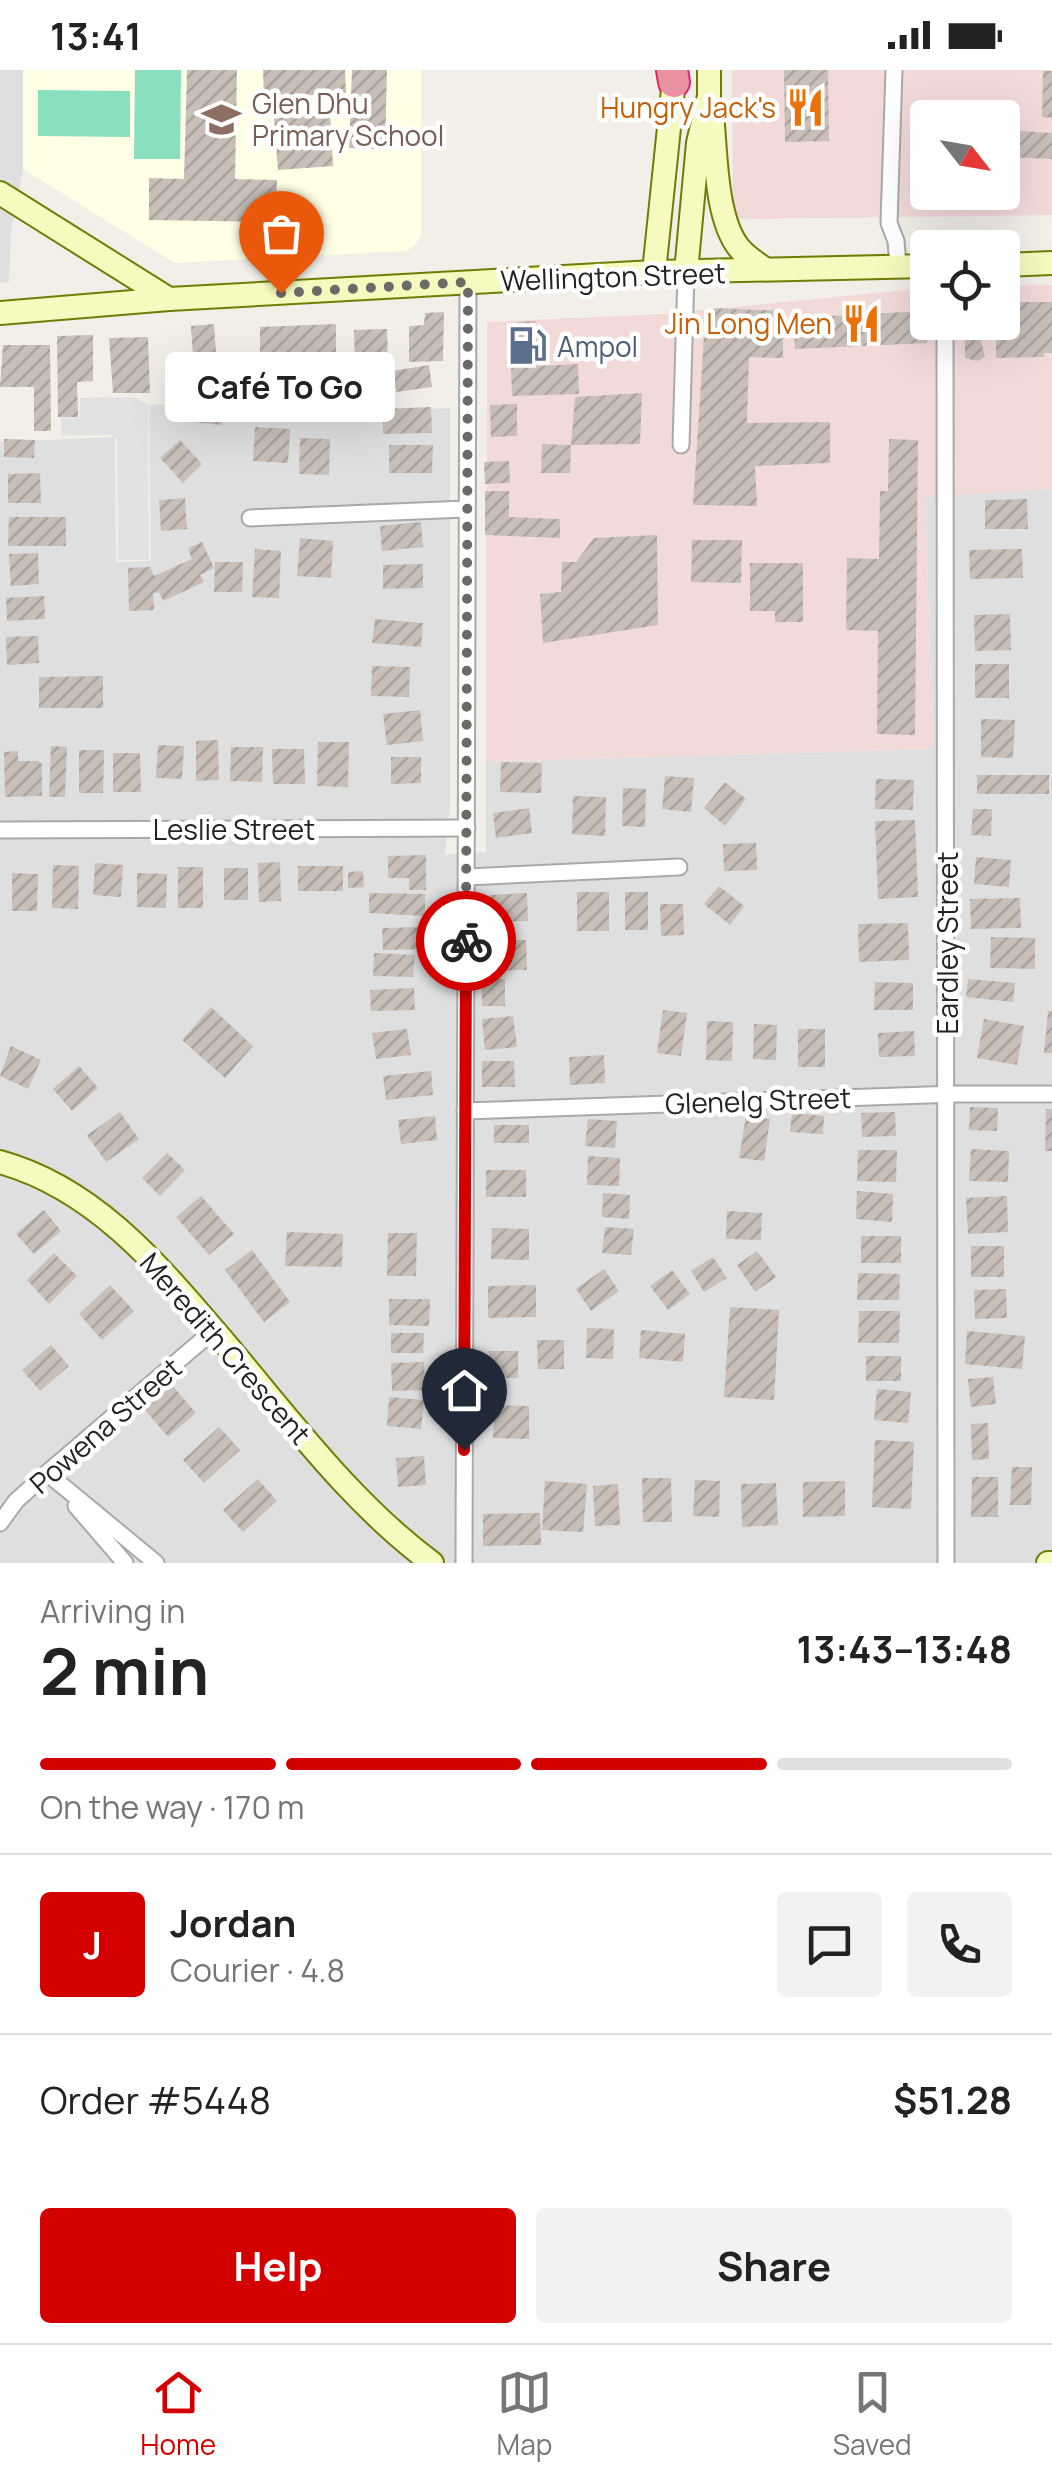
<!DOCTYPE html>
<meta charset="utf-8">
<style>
:root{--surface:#fff;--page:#f2f2f2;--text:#222;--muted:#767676;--line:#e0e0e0;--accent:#d40000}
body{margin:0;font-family:Manrope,sans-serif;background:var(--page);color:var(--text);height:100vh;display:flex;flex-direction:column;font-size:38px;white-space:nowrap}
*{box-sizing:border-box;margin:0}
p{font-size:32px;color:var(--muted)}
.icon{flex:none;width:55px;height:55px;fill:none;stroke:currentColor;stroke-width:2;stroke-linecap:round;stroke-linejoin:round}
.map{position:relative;height:1493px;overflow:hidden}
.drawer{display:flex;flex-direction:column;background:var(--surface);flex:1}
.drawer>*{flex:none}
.needle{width:65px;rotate:121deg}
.controls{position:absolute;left:910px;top:30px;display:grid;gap:20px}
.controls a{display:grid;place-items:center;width:110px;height:110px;border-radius:10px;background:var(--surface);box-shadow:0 10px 40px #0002;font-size:50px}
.pin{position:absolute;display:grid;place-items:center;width:85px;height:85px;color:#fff;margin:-102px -42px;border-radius:50% 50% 50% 0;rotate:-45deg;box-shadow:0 0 10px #0007}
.pin .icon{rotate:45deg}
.courier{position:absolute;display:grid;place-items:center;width:100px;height:100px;margin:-50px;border:8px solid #d40000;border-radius:50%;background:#fff;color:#222;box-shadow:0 2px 12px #0007}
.bubble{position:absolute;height:70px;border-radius:10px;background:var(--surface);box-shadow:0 10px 40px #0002;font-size:32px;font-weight:700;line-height:70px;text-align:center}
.summary em{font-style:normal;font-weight:700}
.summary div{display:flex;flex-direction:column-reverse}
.summary{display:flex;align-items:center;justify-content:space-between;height:170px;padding:0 40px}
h1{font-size:65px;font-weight:700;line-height:75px}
.bar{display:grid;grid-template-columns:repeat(4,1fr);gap:15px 10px;align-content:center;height:120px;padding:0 40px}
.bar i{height:12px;border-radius:8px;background:var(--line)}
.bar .on{background:var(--accent)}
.bar p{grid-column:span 4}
.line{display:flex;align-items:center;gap:25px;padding:0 40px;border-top:2px solid var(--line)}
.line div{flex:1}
.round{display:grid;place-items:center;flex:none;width:105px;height:105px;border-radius:10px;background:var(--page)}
.action{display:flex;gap:20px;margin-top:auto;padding:20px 40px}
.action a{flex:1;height:115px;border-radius:10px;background:var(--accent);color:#fff;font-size:40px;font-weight:700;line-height:115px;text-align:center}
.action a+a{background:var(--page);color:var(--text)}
.status{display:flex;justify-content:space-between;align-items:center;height:70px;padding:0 50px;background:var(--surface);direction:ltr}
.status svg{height:28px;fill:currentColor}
.dock{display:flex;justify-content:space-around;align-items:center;height:140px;border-top:2px solid var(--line);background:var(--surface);font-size:28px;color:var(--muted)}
.dock a{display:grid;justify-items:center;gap:5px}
.dock .on{color:var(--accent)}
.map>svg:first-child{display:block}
</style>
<div class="status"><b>13:41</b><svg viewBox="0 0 49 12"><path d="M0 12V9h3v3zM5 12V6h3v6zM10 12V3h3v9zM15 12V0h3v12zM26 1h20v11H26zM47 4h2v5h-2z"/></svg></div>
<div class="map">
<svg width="1052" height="1493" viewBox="0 0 1052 1493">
<defs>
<pattern id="building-hatch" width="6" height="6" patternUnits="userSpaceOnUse" patternTransform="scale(2.5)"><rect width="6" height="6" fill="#c7bfb8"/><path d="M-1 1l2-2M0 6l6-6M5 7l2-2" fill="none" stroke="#aba49e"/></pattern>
</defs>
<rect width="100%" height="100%" fill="#f2efe9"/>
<g fill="#e0dfdf">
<polygon points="0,0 23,0 23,99 11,160 9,212 0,213"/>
<polygon points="220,332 225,349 450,338 450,736 445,785 486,782 486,692 933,679 925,426 1052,419 1052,1493 0,1493 0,372 115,367 116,492 151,491 149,335"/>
</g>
<g fill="#f2dad9" fill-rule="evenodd">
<path d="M732,0h320v145l-319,4zM928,48h74v74h-74z"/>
<polygon points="1052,215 1052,419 925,427 933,679 486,692 487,252 664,244 927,218 928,252 1002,252 1003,216"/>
</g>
<polygon fill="#ffffe5" points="23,0 421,0 421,164 416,174 407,181 175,193 23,99"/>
<g fill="#88e0be">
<polygon points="135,0 181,0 180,89 134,89"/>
<polygon points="38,20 130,21 130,67 38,66"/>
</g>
<polygon fill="#e2e2e2" points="134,327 148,335 149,490 118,490 117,368 110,365 61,366 61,348 80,347 80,328"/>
<g fill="url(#building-hatch)">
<polygon points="187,0 237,0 235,109 277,110 276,152 149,150 149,108 184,109"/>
<polygon points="263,0 345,0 346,23 264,28"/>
<polygon points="352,0 387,0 385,79 349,78"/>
<polygon points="784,0 828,0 829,71 785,72"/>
<polygon points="1043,1 1052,1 1052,48 1042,47"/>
<polygon points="330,45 333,96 278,100 274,48"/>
<polygon points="1002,60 1052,63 1052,89 1002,87"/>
<polygon points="1002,232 1052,232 1052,283 1044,283 1044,287 996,288 996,267 980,267 985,287 977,291 965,288 965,252 1002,252"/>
<polygon points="714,238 783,241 783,288 749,287 747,353 830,352 830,393 755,396 757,436 693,435 704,267 714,268"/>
<polygon points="925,241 927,273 795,279 793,248"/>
<polygon points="444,242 443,291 409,292 409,256 424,255 425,243"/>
<polygon points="536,251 537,296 578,294 579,324 512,326 511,297 518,297 517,252"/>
<polygon points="214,254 218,312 195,317 191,256"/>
<polygon points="336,254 336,303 260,308 260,257"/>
<polygon points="387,259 388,293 355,294 354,260"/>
<polygon points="93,265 93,311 77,312 78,347 58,347 57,266"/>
<polygon points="148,267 150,323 113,323 109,268"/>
<polygon points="3,275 50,275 51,361 34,361 34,317 0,317"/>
<polygon points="429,295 432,317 396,322 393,301"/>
<polygon points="642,323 640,374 571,375 575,327"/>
<polygon points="190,334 224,337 222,355 189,352"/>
<polygon points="517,334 517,366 491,367 490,335"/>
<polygon points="431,337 432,363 383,364 383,339"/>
<polygon points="255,357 290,359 288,393 253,391"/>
<polygon points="300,368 330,369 329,405 299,404"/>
<polygon points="4,369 35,370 34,388 4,387"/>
<polygon points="889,369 918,370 915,665 877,664 878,561 846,560 847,488 879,489 880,421 888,421"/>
<polygon points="180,370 202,394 183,413 160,388"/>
<polygon points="542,374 571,375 570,403 541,403"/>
<polygon points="389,375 433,375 432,403 389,403"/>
<polygon points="509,391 510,413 485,414 484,392"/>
<polygon points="40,403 41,433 8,433 8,404"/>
<polygon points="485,421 509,421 509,447 560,449 560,468 485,465"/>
<polygon points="185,428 187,459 161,461 159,430"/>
<polygon points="1027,429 1028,459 985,459 985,430"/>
<polygon points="9,447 66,447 66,476 8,476"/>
<polygon points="421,452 423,477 382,481 380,456"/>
<polygon points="657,465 658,555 543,573 540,524 561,522 562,492 576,492 594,468"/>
<polygon points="300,468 333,471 331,508 297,506"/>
<polygon points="692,470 742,470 741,513 691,512"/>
<polygon points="202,472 214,498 200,505 204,512 163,531 159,522 153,523 154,540 129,541 128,498 150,497 154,506 192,489 188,478"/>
<polygon points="255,479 281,481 279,528 252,527"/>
<polygon points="1022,479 1023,508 970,509 969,480"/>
<polygon points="38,483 39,514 11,516 9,484"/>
<polygon points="215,492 243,492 242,522 214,522"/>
<polygon points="750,493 803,493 803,552 775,552 775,541 750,541"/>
<polygon points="423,494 423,518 383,519 383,495"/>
<polygon points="44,526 45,549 7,551 6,528"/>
<polygon points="1010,544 1011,580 975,581 974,545"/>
<polygon points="375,549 423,553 421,577 372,573"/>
<polygon points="38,566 39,593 7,595 6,567"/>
<rect x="975" y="594" width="34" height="34"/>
<polygon points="372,596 410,597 409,627 371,626"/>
<polygon points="103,606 103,638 39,638 39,607"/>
<polygon points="420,640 423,671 387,675 383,644"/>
<polygon points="981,649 1015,650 1013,688 981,687"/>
<polygon points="218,670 219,710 196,711 196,671"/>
<polygon points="318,672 349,672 348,717 317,716"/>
<polygon points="158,675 184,676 182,709 156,708"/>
<polygon points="51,676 67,677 65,727 49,727"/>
<polygon points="231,677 263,677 262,712 230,711"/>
<polygon points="272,679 304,679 305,714 273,714"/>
<polygon points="79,680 104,680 103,723 79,723"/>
<polygon points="18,681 18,691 38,691 42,694 42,726 5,727 4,682"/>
<polygon points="113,683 140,683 141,722 113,722"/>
<polygon points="391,687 421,687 421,713 391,714"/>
<polygon points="501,692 542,693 541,723 500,722"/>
<rect x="977" y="705" width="72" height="19"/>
<polygon points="665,706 694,708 691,742 662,739"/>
<polygon points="876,709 914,710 913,740 875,739"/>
<polygon points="725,712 746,729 725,756 704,738"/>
<polygon points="623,718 646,719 645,757 622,756"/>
<polygon points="573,726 606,727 605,766 572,764"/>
<polygon points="529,738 532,763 496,768 493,743"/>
<polygon points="973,739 992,739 991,766 971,765"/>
<polygon points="915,750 918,827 878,829 875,751"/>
<polygon points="756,773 757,800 724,801 723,774"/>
<polygon points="426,785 426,820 409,820 409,808 388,808 388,786"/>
<polygon points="976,787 1011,790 1009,817 974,814"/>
<polygon points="280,792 281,831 259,832 258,793"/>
<polygon points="95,793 123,795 121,827 93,825"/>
<polygon points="53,795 79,796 78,839 52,838"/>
<rect x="298" y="796" width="45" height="25"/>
<rect x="178" y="797" width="25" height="41"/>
<rect x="224" y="798" width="24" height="32"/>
<polygon points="363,801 364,817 348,818 348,802"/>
<polygon points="12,803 38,804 37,841 12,841"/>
<polygon points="137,803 167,804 166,838 137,837"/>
<polygon points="719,816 744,836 730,855 704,834"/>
<rect x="577" y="822" width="32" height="39"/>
<rect x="625" y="822" width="23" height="38"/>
<polygon points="369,823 425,824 425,846 369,843"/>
<polygon points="527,823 528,851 491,852 490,825"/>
<polygon points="1020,828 1021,858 971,859 970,829"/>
<polygon points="660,834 683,834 684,865 661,866"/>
<polygon points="908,853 909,890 859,892 858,854"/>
<polygon points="422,857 422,879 383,880 382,858"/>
<polygon points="991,867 1035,868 1035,899 990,898"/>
<polygon points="526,870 527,900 490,901 490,871"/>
<polygon points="374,883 415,885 413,907 373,906"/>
<polygon points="482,908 505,909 505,936 482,936"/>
<polygon points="968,909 1015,913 1013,932 966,927"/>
<polygon points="875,912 913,913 913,940 874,940"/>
<polygon points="414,918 415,940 371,941 370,920"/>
<polygon points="211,937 253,976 225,1008 182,970"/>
<polygon points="663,940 687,943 681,986 657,983"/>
<polygon points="1048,941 1052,941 1052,983 1044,983"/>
<polygon points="513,946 517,977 485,980 482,949"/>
<polygon points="984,949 1024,956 1017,995 977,988"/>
<polygon points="707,951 733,952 732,991 706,990"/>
<polygon points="754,954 777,955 776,990 753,989"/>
<polygon points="407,959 411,985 376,989 372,963"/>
<rect x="798" y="959" width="27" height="38"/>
<polygon points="914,961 915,986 879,987 878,963"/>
<polygon points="11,976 41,990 28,1019 0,1006"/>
<polygon points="604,985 605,1013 570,1015 569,987"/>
<polygon points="482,991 514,991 515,1017 482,1017"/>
<polygon points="79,996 98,1018 72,1041 53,1019"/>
<polygon points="431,1001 433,1025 386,1030 383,1006"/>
<polygon points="970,1037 998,1038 997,1061 969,1060"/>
<polygon points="1046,1039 1052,1039 1052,1081 1045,1081"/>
<polygon points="120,1042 139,1069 106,1092 87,1065"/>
<polygon points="895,1042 896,1066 862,1067 861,1043"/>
<polygon points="792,1043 824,1046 823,1064 790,1062"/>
<polygon points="435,1046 437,1070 401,1074 398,1050"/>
<polygon points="746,1046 770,1049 764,1091 739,1088"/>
<polygon points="588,1049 617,1051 615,1078 585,1076"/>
<rect x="494" y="1055" width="35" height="18"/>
<polygon points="971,1079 1009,1081 1008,1112 969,1111"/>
<polygon points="858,1080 897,1080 896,1112 857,1111"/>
<polygon points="167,1083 185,1100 160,1126 142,1108"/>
<polygon points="588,1086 620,1088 619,1116 587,1115"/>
<rect x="486" y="1100" width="40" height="27"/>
<polygon points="857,1121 893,1124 892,1152 856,1149"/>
<polygon points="603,1123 630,1125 629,1149 602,1147"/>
<polygon points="201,1126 234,1164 209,1185 176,1147"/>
<polygon points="1007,1126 1008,1162 968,1164 966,1128"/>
<polygon points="44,1140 61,1161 34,1184 16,1164"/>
<polygon points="727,1141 762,1143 761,1170 726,1169"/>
<polygon points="605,1157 634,1159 631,1185 602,1183"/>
<polygon points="492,1158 529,1159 529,1190 491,1189"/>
<polygon points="287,1162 343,1164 342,1197 285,1196"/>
<polygon points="388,1163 417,1163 416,1206 387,1206"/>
<rect x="861" y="1166" width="40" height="27"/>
<rect x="971" y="1176" width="33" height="31"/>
<polygon points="252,1180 290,1232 264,1252 225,1200"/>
<polygon points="757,1181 776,1207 755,1222 737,1195"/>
<polygon points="54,1183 77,1206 49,1234 27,1210"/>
<polygon points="713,1187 727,1208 704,1222 691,1201"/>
<polygon points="604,1199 619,1221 591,1241 576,1219"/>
<polygon points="672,1200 690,1224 668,1240 650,1216"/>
<polygon points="858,1203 900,1204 899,1230 857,1230"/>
<polygon points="110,1215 134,1241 102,1270 79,1244"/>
<polygon points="536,1215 536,1247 488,1248 488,1216"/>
<polygon points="1006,1219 1007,1248 975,1249 974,1220"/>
<polygon points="389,1229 430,1229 429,1256 389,1255"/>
<polygon points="730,1237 779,1240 774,1330 724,1327"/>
<polygon points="859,1241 900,1241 899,1273 858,1273"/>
<polygon points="587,1258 614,1259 613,1289 586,1288"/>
<polygon points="641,1260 685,1264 683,1292 639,1288"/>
<polygon points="967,1261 1025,1266 1022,1299 965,1294"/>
<polygon points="391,1263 424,1263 423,1283 391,1283"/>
<polygon points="537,1270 564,1270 564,1299 538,1299"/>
<polygon points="51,1275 69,1296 40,1321 22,1300"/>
<polygon points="489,1281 518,1281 518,1308 490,1308"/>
<rect x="866" y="1286" width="35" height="25"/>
<polygon points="424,1292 425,1320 392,1321 391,1293"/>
<polygon points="993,1307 996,1334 971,1337 968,1309"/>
<polygon points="172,1315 196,1343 168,1367 145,1340"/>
<polygon points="877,1319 911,1322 908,1353 874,1350"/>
<polygon points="389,1327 424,1330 421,1359 387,1356"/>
<polygon points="494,1335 529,1336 529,1369 493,1368"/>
<polygon points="988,1353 989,1389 972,1390 971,1354"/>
<polygon points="219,1357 240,1380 204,1413 183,1390"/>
<polygon points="875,1370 914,1372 911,1439 872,1437"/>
<polygon points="424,1386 426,1415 398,1417 396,1388"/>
<polygon points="1012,1397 1032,1397 1031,1435 1010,1435"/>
<polygon points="972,1407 998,1407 998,1447 971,1447"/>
<polygon points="642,1408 671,1408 672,1452 643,1452"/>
<polygon points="258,1409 277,1431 243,1462 223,1440"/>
<polygon points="695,1410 720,1411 719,1447 693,1446"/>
<polygon points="545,1411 587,1414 583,1462 542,1460"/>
<polygon points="845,1411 845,1446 803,1447 803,1412"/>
<polygon points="776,1413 778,1455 742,1457 741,1414"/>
<polygon points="618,1414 620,1455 595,1456 593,1416"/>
<polygon points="540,1443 541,1475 483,1476 483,1444"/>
</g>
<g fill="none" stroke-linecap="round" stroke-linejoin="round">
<defs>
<g id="street">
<polyline points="894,0 889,153 896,171 898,195"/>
<polyline points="945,252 946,1493"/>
<polyline points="681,375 686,202"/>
<polyline points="250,448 466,439"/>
<polyline points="0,760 467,758"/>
<polyline points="467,807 679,797"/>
<polyline points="465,1041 956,1024 1052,1024"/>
<polyline points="47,1403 156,1493"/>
<polyline points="76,1436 125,1493"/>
<polyline points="0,1453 16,1431 47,1403 214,1260"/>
<polyline points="464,1493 468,212"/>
</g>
<g id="secondary">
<path d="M712,44c4,37 3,106 28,135 7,8 16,14 25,20"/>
<polyline points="0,123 169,229"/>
<polyline points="1002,195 1052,193"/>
<polyline points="654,202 675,0"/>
<polyline points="686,202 698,73 709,26 709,0"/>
<polyline points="0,243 169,229 654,202 928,196"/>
<path d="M0,1092c91,25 154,98 213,167 70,81 133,170 219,234"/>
<polyline points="1048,1493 1052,1493"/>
</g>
<polyline id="highway" points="672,0 674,12"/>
</defs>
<use href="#street" stroke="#a9a9a9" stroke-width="19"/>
<use href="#secondary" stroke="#707d05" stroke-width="26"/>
<use href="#highway" stroke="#dc2a67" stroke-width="34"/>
<use href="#street" stroke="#fff" stroke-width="15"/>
<use href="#secondary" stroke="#f7fabf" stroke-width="22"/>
<use href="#highway" stroke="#e892a2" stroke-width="30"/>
</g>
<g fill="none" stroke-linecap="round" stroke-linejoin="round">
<polyline stroke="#6b6a68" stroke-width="10" stroke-dasharray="0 18" points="281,223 468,212 466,871"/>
<polyline stroke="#d40000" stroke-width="12" points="464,1380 466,871"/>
</g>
<defs>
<symbol id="restaurant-bare" viewBox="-9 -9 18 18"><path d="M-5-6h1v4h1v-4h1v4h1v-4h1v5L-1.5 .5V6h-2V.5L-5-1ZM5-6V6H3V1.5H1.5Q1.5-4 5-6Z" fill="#e8710a" stroke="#fff" stroke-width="2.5" paint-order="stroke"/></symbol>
<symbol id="school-bare" viewBox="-9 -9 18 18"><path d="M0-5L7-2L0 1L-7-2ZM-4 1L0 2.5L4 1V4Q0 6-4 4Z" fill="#8d6e63" stroke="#fff" stroke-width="2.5" paint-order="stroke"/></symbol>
<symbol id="fuel-bare" viewBox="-9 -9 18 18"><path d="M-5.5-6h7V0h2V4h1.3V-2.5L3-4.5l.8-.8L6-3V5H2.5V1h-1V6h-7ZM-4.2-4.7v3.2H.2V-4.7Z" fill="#5c6f8a" stroke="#fff" stroke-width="2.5" paint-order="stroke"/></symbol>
</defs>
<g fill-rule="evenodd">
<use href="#restaurant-bare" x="778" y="10" width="55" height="55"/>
<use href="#school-bare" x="194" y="22" width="55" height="55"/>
<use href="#restaurant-bare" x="834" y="226" width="55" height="55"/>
<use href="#fuel-bare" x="500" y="248" width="55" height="55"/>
</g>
<g text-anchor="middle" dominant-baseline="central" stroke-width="9" stroke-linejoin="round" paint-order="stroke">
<g font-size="28" fill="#785e54" stroke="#fff" text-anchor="start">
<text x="252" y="33">Glen Dhu<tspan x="252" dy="32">Primary School</tspan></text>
</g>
<g font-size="28" fill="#c56008" stroke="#fff" text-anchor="end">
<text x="776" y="37">Hungry Jack's</text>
<text x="832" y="253">Jin Long Men</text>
</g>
<g font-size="28" fill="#222" stroke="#fff">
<text transform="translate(613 206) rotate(-2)">Wellington Street</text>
<text x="234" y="759">Leslie Street</text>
<text transform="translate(947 873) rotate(-90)">Eardley Street</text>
<text transform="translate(758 1030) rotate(-2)">Glenelg Street</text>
<text transform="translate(226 1278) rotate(49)">Meredith Crescent</text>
<text transform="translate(105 1355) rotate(-41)">Powena Street</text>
</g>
<g font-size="28" fill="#4e5e75" stroke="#fff" text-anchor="start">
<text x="557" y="276">Ampol</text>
</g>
</g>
</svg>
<div class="controls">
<a><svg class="needle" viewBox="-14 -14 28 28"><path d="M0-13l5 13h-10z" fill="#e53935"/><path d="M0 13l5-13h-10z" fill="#767676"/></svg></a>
<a><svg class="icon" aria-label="locate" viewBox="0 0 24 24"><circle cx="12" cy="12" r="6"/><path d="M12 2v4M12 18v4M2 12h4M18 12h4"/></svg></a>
</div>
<div class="pin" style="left:281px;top:223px;background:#ea580c"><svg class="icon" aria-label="bag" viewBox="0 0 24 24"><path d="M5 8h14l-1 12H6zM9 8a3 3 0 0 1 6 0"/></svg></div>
<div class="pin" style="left:464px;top:1380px;background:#1f2937"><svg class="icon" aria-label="home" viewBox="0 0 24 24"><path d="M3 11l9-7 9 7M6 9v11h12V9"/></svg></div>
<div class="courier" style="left:466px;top:871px"><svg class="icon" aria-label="bike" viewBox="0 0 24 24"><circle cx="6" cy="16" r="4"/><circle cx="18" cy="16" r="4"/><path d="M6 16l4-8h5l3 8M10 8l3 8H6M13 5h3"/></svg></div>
<div class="bubble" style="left:165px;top:282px;width:230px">Café To Go</div>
</div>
<section class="drawer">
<div class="summary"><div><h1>2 min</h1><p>Arriving in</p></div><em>13:43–13:48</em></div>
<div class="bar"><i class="on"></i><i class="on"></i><i class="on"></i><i></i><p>On the way · 170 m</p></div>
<div class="line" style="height:180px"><b class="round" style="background:var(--accent);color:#fff">J</b><div><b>Jordan</b><p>Courier · 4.8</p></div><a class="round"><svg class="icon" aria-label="chat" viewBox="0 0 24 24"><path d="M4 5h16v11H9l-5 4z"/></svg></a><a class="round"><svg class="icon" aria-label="phone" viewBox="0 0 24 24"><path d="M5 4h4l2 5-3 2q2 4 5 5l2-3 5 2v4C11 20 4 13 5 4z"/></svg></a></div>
<div class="line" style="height:130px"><div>Order #5448</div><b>$51.28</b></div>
<div class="action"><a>Help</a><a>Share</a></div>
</section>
<nav class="dock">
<a class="on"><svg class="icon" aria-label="home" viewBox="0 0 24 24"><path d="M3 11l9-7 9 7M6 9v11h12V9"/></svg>Home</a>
<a><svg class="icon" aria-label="map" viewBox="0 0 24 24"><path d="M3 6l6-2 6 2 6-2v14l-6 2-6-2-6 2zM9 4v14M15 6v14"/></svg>Map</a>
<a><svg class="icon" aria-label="saved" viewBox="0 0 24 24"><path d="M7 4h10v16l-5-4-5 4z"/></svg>Saved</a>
</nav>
